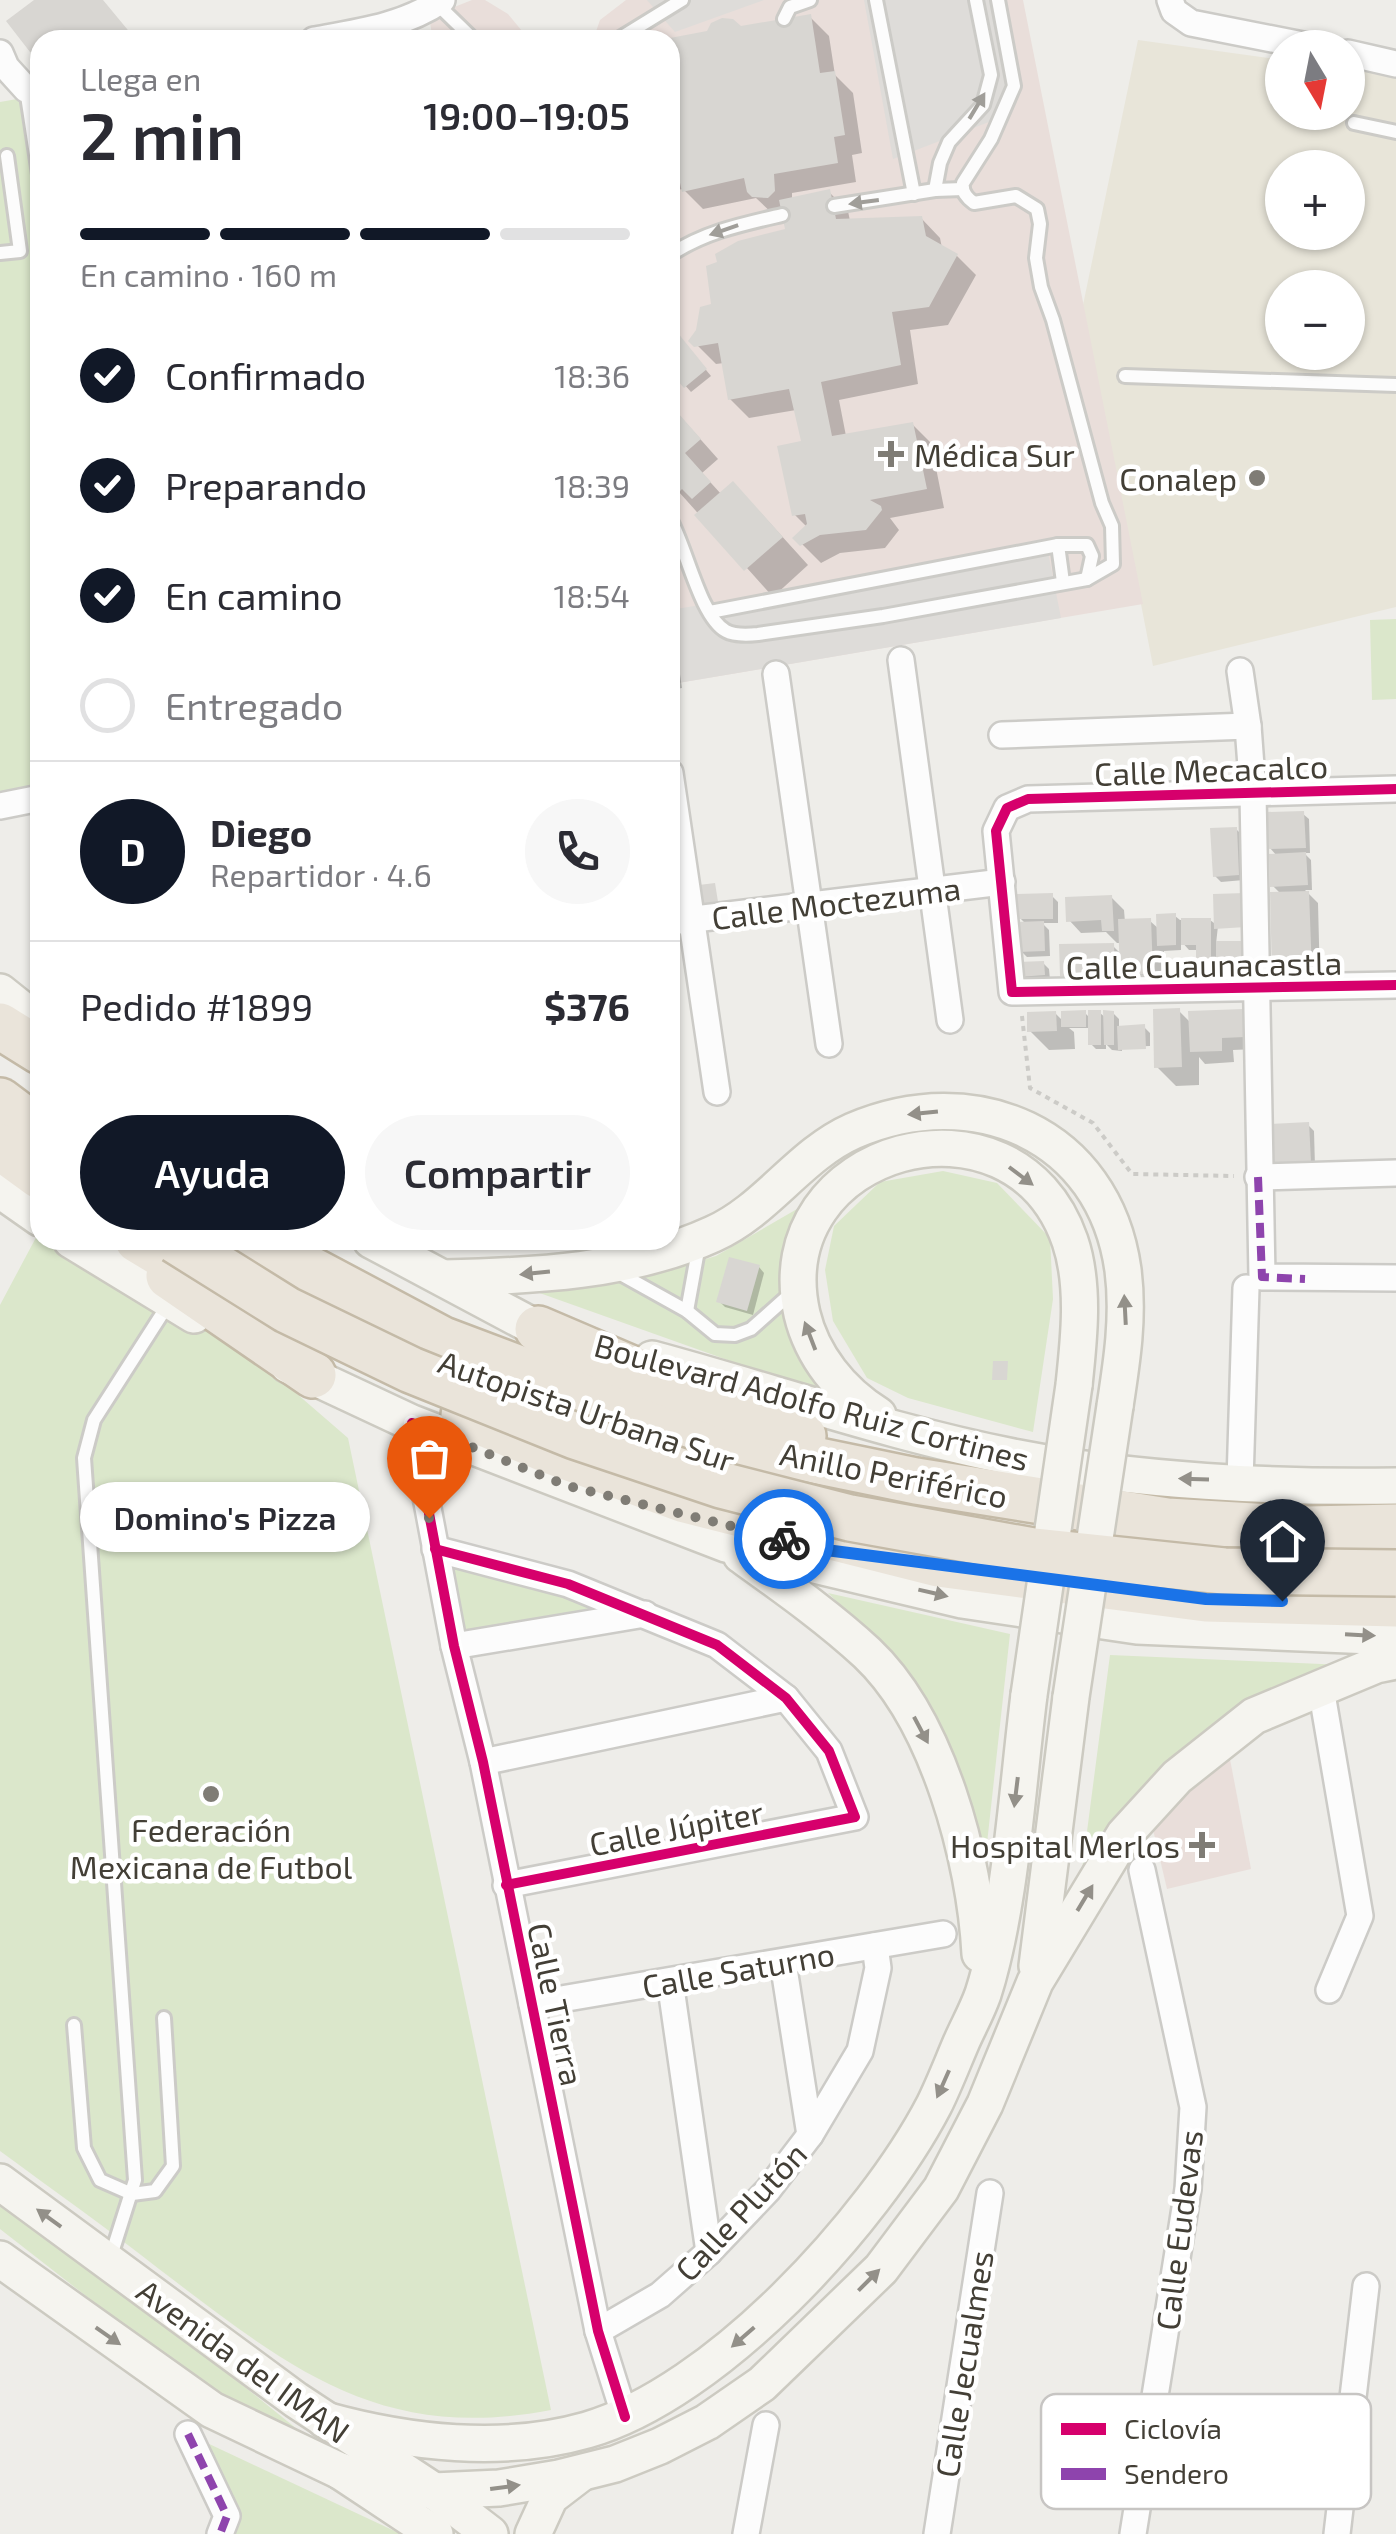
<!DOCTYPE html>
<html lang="es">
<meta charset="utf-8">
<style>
:root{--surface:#fff;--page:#f7f7f7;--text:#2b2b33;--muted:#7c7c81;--line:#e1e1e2;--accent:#111827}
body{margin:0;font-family:"Exo 2",sans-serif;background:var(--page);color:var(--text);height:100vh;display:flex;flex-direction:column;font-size:38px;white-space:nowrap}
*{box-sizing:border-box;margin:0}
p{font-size:32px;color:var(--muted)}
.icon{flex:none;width:55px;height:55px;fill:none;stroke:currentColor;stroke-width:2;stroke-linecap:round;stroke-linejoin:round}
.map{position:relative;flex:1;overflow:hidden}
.details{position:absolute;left:30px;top:30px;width:650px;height:1220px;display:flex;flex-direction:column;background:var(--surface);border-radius:30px;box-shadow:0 2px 8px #0004}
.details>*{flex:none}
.needle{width:65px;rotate:170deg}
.fabs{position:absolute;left:1265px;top:30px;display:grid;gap:20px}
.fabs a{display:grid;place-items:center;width:100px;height:100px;border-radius:50%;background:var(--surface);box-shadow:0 2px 8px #0004;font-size:50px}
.pin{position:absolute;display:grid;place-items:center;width:85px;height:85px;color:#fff;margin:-102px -42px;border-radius:50% 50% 50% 0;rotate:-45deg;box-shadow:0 0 10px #0007}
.pin .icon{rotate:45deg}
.courier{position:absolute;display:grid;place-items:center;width:100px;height:100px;margin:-50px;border:8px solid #1a73e8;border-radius:50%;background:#fff;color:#222;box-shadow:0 2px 12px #0007}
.bubble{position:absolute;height:70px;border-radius:35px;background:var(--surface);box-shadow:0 2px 8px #0004;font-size:32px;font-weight:600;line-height:70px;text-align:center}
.summary em{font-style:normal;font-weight:600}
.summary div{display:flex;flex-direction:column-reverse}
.summary{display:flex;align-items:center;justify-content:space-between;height:170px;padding:0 50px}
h1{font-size:65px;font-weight:600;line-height:75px}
.bar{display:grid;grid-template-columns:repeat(4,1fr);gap:15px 10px;align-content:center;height:120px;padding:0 50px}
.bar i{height:12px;border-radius:8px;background:var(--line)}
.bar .selected{background:var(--accent)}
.bar p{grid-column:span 4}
.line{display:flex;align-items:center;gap:25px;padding:0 50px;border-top:2px solid var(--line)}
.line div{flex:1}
.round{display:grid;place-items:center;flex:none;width:105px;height:105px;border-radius:52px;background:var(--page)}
ol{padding:0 50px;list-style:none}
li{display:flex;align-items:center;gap:30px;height:110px}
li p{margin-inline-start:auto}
li .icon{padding:10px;border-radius:50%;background:var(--accent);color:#fff;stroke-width:4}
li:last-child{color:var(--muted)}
li i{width:55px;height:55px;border:5px solid var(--line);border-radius:50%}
.action{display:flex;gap:20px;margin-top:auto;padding:20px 50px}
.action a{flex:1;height:115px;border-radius:60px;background:var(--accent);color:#fff;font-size:40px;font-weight:600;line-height:115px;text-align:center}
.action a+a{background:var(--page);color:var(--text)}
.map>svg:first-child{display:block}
</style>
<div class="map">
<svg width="1396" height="2534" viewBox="0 0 1396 2534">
<rect width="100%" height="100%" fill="#eeede9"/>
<path fill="#e8e5d9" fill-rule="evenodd" d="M1138,40l144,20v52h66v-44l48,7v532l-243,59 -70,-361zM1282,168h66v64h-66zM1282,288h66v64h-66z"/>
<g fill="#e9deda">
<polygon points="472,0 485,0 508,14 522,31 536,40 433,40 429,17"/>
<polygon points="626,0 1023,0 1143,604 678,683 670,630 670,40 593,40 600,20"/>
<polygon points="1229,1754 1251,1869 1167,1889 1151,1821"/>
</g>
<g fill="#dbe7cb">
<polygon points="40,95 40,785 0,793 0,102"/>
<polygon points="1396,619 1396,699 1372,700 1370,620"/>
<polygon points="943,1171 997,1183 1050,1238 1053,1299 1033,1432 908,1398 867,1378 833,1321 825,1270 834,1226 880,1182"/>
<path d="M797,1209c-10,45 -21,94 -4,139 6,16 20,32 30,46l-289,-103 109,-13 73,-22z"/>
<path d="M40,1230v10h28l185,116 95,82 203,972c-172,33 -263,-43 -392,-141 -52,-41 -106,-79 -159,-118v-846z"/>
<polygon points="435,1549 645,1614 454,1646"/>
<polygon points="828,1593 1010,1634 981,1898 959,1784 937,1719 884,1647"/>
<polygon points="1110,1655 1344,1665 1278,1689 1079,1893"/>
<polygon points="0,2200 235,2379 329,2455 226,2405 0,2229"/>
<polygon points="188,2434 401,2534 220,2534"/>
</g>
<g fill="#dedcd9">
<polygon points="647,0 764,0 675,32"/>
<polygon points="864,0 1003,0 1019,80 1007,115 893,159"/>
<polygon points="1046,542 1061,618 678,683 670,610 858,579"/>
</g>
<g fill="#0003">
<polygon points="39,0 102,0 134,40 40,40 40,59 32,50"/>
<polygon points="810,17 829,36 835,75 853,93 862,153 852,155 856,182 792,193 792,200 829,192 848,211 850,221 921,218 940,238 942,248 957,256 976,275 948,325 910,330 918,384 839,400 846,436 912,424 931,443 944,508 890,518 899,530 885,548 840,553 821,563 802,544 807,527 795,515 804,444 796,410 749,418 730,399 724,363 716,364 692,340 714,306 788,230 785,216 774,215 756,198 703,209 683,189 670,191 670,41"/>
<polygon points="670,333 678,336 711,376 691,392 670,368"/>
<polygon points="670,405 718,459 702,473 721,494 759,511 808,565 773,597 670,482"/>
<polygon points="670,606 682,688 670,690"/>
<polygon points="1303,814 1309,819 1310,853 1304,853 1311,860 1312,890 1305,890 1318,903 1320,982 1284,982 1275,973 1282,895 1273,886 1277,856 1270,848"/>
<polygon points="1236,829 1242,835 1244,880 1221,882 1215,876"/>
<polygon points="1052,896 1058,902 1058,923 1042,923 1049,930 1050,956 1027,957 1021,951 1026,924 1020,918"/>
<polygon points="1111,897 1124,910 1125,922 1150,921 1159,929 1175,916 1180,920 1210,920 1218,926 1216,944 1248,944 1216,978 1204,979 1198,973 1198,950 1189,950 1181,941 1181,950 1164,951 1165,985 1136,987 1119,970 1120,979 1068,980 1062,975 1113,946 1122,955 1122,943 1117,943 1106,932 1081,933 1069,920"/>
<polygon points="1043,963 1049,969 1050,980 1027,982 1021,976"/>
<polygon points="1179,1011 1191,1023 1243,1011 1255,1024 1256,1049 1233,1050 1234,1062 1205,1064 1199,1057 1199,1085 1176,1086 1157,1067"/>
<polygon points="1055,1013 1064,1022 1085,1013 1091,1019 1100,1013 1106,1018 1113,1013 1119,1019 1119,1028 1144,1027 1150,1033 1150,1046 1122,1047 1122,1051 1112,1050 1106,1044 1106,1049 1096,1049 1091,1044 1091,1028 1069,1028 1074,1032 1075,1049 1049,1050 1030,1031"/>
<polygon points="1308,1125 1314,1131 1315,1167 1279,1168 1273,1163"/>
<polygon points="759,1267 764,1273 753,1315 725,1307 719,1301"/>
</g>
<g fill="#d8d6d2">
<polygon points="34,0 103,0 132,35 115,40 40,40 40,50 30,52 6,21"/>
<polygon points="811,14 820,73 835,71 845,135 834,137 838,163 774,174 775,191 768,198 752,197 747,192 744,178 682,192 677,169 670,170 670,38 707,31 711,23 722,18 733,19 741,26"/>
<polygon points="830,189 836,219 922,216 926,236 958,254 929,307 892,312 901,365 821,382 832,436 913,422 927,489 870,500 881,506 882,510 866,530 820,535 800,546 792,538 807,524 805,514 792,516 777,446 801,441 789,389 728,400 718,343 694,347 688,341 696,330 700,307 711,304 706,266 717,262 715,254 738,241 785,229 779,200"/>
<polygon points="673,327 707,369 684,388 670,372 670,329"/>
<polygon points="670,404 701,439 685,453 711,482 692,499 682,489 677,494 670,486"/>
<polygon points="733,481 783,537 744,571 694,515"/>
<polygon points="1304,811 1306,848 1267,849 1266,812"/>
<polygon points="1237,827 1239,875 1213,877 1210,828"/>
<polygon points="1306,852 1308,885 1270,887 1269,854"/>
<polygon points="715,883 719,908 695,912 691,886"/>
<polygon points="1309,891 1312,973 1272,974 1270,892"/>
<polygon points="1053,893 1053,919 1017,919 1017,894"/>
<polygon points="1245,893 1246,927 1214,929 1213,894"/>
<polygon points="1112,895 1114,931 1102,931 1101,920 1066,922 1065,897"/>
<polygon points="1176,913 1176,945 1157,946 1156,914"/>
<polygon points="1151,918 1153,974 1120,975 1118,919"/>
<polygon points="1181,918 1211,918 1211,974 1196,974 1196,945 1181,945"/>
<polygon points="1044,921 1045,951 1018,952 1017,922"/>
<polygon points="1216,941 1249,941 1250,976 1216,977"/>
<polygon points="1114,943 1115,975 1060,976 1059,944"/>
<polygon points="1044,961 1045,975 1018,977 1018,962"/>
<polygon points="1180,1008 1182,1067 1154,1068 1153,1009"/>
<polygon points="1244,1009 1245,1037 1222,1038 1222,1051 1190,1052 1188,1011"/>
<polygon points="1086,1010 1086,1027 1061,1027 1061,1011"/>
<rect x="1088" y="1010" width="13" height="35"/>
<polygon points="1103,1010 1114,1011 1114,1045 1104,1045"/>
<polygon points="1056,1011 1057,1031 1027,1032 1027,1012"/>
<polygon points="1145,1024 1146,1049 1118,1050 1117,1026"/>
<polygon points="1309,1122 1311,1162 1271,1164 1269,1124"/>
<polygon points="729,1257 760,1265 747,1311 716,1302"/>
<polygon points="993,1361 1008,1361 1007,1380 992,1380"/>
</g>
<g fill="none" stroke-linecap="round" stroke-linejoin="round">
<defs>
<g id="lane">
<polyline points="876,0 914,194"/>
<polyline points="437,4 474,40"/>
<polyline points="784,19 790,7 810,0"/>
<polyline points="617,40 682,0"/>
<polyline points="26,89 40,181"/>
<polyline points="1354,123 1396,132"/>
<polyline points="935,190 940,163 949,142 983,105 991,75 976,0"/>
<polyline points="834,206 935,190 963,189"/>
<polyline points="0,253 20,251 7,156"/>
<path d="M670,255c34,-23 73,-31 112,-40"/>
<polyline points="1125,376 1396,385"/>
<path d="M670,519c16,27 30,98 56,112 9,5 22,4 32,3l125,-18 204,-37 26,-15 -1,-38 -10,-23 -49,-183 -12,-33 -5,-29 4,-34 -3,-15 -21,-13 -42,7c-7,-5 -13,-11 -11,-20l28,-44 23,-53 -16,-86"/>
<polyline points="1058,545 1063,582"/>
<polyline points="710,612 1058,545 1087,545 1092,556 1087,579"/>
<polyline points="617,1272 687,1311 715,1334 735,1335 751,1329 797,1288"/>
<polyline points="687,1311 699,1245"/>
<polyline points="74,2025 84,2148 100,2180 132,2194 155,2191 173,2166 164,2018"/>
<polyline points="110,2259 135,2180 84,1458 94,1420 169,1303"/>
</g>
<g id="street">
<polyline points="1170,0 1174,11 1191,23 1318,48"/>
<path d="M314,40c45,-8 90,-14 128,-40"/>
<polyline points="0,53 6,67 26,89"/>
<polyline points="1348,53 1396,64"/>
<polyline points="901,660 950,1020"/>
<polyline points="1240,671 1248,726 1253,793 1262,1277 1396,1278"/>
<polyline points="776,674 829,1044"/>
<polyline points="1002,735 1248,726"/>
<polyline points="670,773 717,1092"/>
<polyline points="1396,789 1028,799 1007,808 996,831 1012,992 1396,985"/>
<polyline points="0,806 40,798"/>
<polyline points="670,922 1002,882"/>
<polyline points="1258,1177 1396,1173"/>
<polyline points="412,1423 454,1646 483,1762 598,2331 625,2417"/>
<polyline points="1240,1481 1246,1288"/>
<polyline points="435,1549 568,1584 717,1645 786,1698 829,1751 855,1817 506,1885"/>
<polyline points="454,1646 645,1614"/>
<polyline points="1321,1688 1360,1916 1329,1990"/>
<polyline points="483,1762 786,1698"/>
<polyline points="783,1962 810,2135"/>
<polyline points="670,1981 709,2252"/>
<polyline points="532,2004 943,1934"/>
<polyline points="598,2331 660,2295 709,2252 768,2190 810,2135 860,2051 878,1968 875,1946"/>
<polyline points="188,2434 227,2516 220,2534"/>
<polyline points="746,2534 766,2425"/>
<polyline points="937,2534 990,2193"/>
<polyline points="1133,2534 1188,2189 1193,2107 1142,1870"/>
<polyline points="1337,2534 1366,2286"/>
</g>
<g id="secondary">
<polyline points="0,992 40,1024"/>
<polyline points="0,1190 40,1218"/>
<polyline points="71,1240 194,1315"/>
<polyline points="371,1240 538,1329 563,1336"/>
<path d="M444,1278c89,-2 186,-6 269,-44 54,-24 86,-79 140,-103 121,-52 251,2 270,139 6,46 -1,91 -8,136"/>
<path d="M652,1359c122,33 242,75 366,99 118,23 257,30 378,28"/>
<polyline points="288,1365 412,1423 726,1544 962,1600 1137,1626 1396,1637"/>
<path d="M878,1415c-37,-23 -66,-59 -76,-101 -38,-167 212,-236 268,-73 15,44 9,98 4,144"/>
<path d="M741,1555c43,31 87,62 126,98 71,67 108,206 113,301"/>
<polyline points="1037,1966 1071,1697"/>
<polyline points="0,2182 296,2400 434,2491 490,2534"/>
<polyline points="0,2259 212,2410 340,2471 435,2534"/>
<path d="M325,2420c83,23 178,34 262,10 129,-37 286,-208 347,-325 10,-20 18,-41 27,-62 7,-16 16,-32 22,-49 28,-88 34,-205 46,-299"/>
<polyline points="340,2471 383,2484 434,2491 499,2488 559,2478 615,2464 660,2446 707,2422 762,2384 881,2269 941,2189 985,2104 1035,1982 1124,1835 1177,1777 1254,1716 1376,1665 1396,1661"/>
<polyline points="533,2534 550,2497 580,2474"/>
</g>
<g id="highway">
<polyline points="0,1026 40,1051"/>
<polyline points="0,1101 40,1131"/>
<polyline points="0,1147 40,1176"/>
<polyline points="138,1240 208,1282"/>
<polyline points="255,1240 443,1340 647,1417 732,1443 916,1481 1167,1521 1309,1529 1396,1527"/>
<polyline points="169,1276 313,1375"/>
<polyline points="538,1329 655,1379 803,1436"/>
<polyline points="464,1415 545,1449 685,1500 938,1564 1206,1599 1396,1604"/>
</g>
</defs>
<use href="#lane" stroke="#cccbc7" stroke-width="18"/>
<use href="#street" stroke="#cccbc7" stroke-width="30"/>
<use href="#secondary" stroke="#cccac1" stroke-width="40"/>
<use href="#highway" stroke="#c4baa7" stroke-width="50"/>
<polyline stroke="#cccbc7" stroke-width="4" stroke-dasharray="5 5" stroke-linecap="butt" points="1022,1016 1030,1088 1093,1123 1132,1174 1234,1176"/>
<use href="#lane" stroke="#fcfcfc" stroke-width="12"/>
<use href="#street" stroke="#fcfcfc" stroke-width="25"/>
<use href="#secondary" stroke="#f5f4ef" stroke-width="35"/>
<use href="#highway" stroke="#eae4da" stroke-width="45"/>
<defs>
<g id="secondary-bridge">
<polyline points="1029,1695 1074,1385"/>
<polyline points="1071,1697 1115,1406"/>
</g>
<polyline id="highway-bridge" points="175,1240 287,1310 411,1370 575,1436 721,1485 850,1518 1033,1551 1224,1571 1396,1573"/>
</defs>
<use href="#secondary-bridge" stroke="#cccac1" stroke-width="40" stroke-linecap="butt"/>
<use href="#highway-bridge" stroke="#c4baa7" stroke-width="50" stroke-linecap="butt"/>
<use href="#secondary-bridge" stroke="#f5f4ef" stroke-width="35"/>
<use href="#highway-bridge" stroke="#eae4da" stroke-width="45"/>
<g stroke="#8e44ad" stroke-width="8" stroke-dasharray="15 8" stroke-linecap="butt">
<polyline points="1258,1177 1262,1277 1305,1279"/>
<polyline points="188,2434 227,2516 220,2534"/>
</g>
<defs>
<g id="cycleway">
<polyline points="1396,789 1028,799 1007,808 996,831 1012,992 1396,985"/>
<polyline points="412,1423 454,1646 483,1762 598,2331 625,2417"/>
<polyline points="435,1549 568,1584 717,1645 786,1698 829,1751 855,1817 506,1885"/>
</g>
</defs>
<use href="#cycleway" stroke="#fff" stroke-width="16"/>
<use href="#cycleway" stroke="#d6006c" stroke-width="10"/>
</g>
<defs><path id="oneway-solid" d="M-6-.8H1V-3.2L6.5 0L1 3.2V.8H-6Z" transform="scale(2.5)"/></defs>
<g fill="#a09e99">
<use href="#oneway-solid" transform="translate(977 106) rotate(-59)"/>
<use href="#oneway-solid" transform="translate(864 202) rotate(172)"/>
<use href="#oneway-solid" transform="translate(724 230) rotate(161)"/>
</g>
<g fill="#939089">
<use href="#oneway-solid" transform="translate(923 1113) rotate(174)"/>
<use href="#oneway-solid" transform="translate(1021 1176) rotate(37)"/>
<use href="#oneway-solid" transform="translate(535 1273) rotate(174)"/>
<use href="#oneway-solid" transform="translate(1125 1310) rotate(-93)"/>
<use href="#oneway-solid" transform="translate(810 1336) rotate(-111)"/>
<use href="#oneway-solid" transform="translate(1194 1479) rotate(-178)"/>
<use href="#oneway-solid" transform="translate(933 1593) rotate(13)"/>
<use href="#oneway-solid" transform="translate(1360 1635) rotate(3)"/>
<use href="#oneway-solid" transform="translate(921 1730) rotate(62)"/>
<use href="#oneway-solid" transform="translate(1016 1792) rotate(97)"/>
<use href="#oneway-solid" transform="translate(1085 1898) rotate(-59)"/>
<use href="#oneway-solid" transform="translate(943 2084) rotate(114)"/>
<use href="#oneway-solid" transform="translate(49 2218) rotate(-144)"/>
<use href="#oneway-solid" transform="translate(869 2280) rotate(-45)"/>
<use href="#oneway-solid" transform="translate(108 2336) rotate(35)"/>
<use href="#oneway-solid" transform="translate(743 2337) rotate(139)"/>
<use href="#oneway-solid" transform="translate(505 2487) rotate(-8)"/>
</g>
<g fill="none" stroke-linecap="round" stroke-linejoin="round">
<polyline stroke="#7f7c75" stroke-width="10" stroke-dasharray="0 18" points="429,1518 412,1423 568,1486 784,1539"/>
<polyline stroke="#1a73e8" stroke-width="12" points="784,1539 826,1550 1206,1599 1282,1601"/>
</g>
<g fill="#7f7c75" stroke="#fff" stroke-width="4">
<path d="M886 439h10v10h10v10h-10v10h-10v-10h-10v-10h10z"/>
<circle cx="1257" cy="478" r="10"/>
<circle cx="211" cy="1794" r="10"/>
<path d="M1197 1830h10v10h10v10h-10v10h-10v-10h-10v-10h10z"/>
</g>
<g text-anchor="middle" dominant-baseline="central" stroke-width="9" stroke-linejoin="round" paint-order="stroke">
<g font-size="32" fill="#433f36" stroke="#fff" text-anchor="end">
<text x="914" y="454" text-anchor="start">Médica Sur</text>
<text x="1237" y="478">Conalep</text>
<text x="211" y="1829" text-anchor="middle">Federación<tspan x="211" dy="37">Mexicana de Futbol</tspan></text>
<text x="1180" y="1845">Hospital Merlos</text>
</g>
<g font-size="32" fill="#433f36" stroke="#fff">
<text transform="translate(1211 769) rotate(-2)">Calle Mecacalco</text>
<text transform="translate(836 902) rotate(-7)">Calle Moctezuma</text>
<text transform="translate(1204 964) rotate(-1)">Calle Cuaunacastla</text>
<text transform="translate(812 1401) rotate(15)">Boulevard Adolfo Ruiz Cortines</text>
<text transform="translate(587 1410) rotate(19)">Autopista Urbana Sur</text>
<text transform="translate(894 1474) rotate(11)">Anillo Periférico</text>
<text transform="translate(676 1827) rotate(-11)">Calle Júpiter</text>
<text transform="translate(738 1969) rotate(-10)">Calle Saturno</text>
<text transform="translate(557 2004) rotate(78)">Calle Tierra</text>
<text transform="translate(740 2211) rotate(-47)">Calle Plutón</text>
<text transform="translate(1178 2230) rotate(-83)">Calle Eudevas</text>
<text transform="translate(244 2360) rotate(36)">Avenida del IMAN</text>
<text transform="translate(963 2364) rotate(-81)">Calle Jecualmes</text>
</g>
</g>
<rect x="1041" y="2394" width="330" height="115" rx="15" fill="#fff" stroke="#c7c5c3" stroke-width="2.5"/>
<rect x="1061" y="2423" width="45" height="12" fill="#d6006c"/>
<rect x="1061" y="2468" width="45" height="12" fill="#8e44ad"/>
<g font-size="28" fill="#433f36">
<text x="1124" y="2439">Ciclovía</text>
<text x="1124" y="2484">Sendero</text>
</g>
</svg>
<div class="fabs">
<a><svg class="needle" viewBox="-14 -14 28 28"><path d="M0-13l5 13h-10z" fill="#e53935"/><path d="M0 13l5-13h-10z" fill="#7c7c81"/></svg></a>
<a>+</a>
<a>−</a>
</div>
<div class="pin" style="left:429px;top:1518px;background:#ea580c"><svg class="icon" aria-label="bag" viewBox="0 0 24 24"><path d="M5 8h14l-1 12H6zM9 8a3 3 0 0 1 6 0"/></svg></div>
<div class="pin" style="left:1282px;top:1601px;background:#1f2937"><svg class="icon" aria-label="home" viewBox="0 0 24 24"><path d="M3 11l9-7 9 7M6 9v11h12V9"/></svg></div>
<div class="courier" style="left:784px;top:1539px"><svg class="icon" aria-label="bike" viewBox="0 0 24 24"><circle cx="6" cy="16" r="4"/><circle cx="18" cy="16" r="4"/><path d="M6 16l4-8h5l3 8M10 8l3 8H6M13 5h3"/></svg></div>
<div class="bubble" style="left:80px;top:1482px;width:290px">Domino's Pizza</div>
<section class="details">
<div class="summary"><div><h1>2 min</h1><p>Llega en</p></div><em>19:00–19:05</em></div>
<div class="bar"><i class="selected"></i><i class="selected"></i><i class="selected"></i><i></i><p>En camino · 160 m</p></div>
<ol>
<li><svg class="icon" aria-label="check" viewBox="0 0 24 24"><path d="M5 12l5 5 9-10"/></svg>Confirmado<p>18:36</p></li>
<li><svg class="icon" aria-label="check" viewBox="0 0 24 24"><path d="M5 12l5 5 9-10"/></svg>Preparando<p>18:39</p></li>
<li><svg class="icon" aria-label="check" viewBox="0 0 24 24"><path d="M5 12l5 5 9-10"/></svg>En camino<p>18:54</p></li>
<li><i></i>Entregado</li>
</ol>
<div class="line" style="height:180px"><b class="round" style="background:var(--accent);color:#fff">D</b><div><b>Diego</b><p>Repartidor · 4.6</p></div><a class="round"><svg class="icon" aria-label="phone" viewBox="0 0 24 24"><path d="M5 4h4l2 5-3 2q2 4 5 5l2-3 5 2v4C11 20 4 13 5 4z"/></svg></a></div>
<div class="line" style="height:130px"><div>Pedido #1899</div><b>$376</b></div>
<div class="action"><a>Ayuda</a><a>Compartir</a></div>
</section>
</div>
